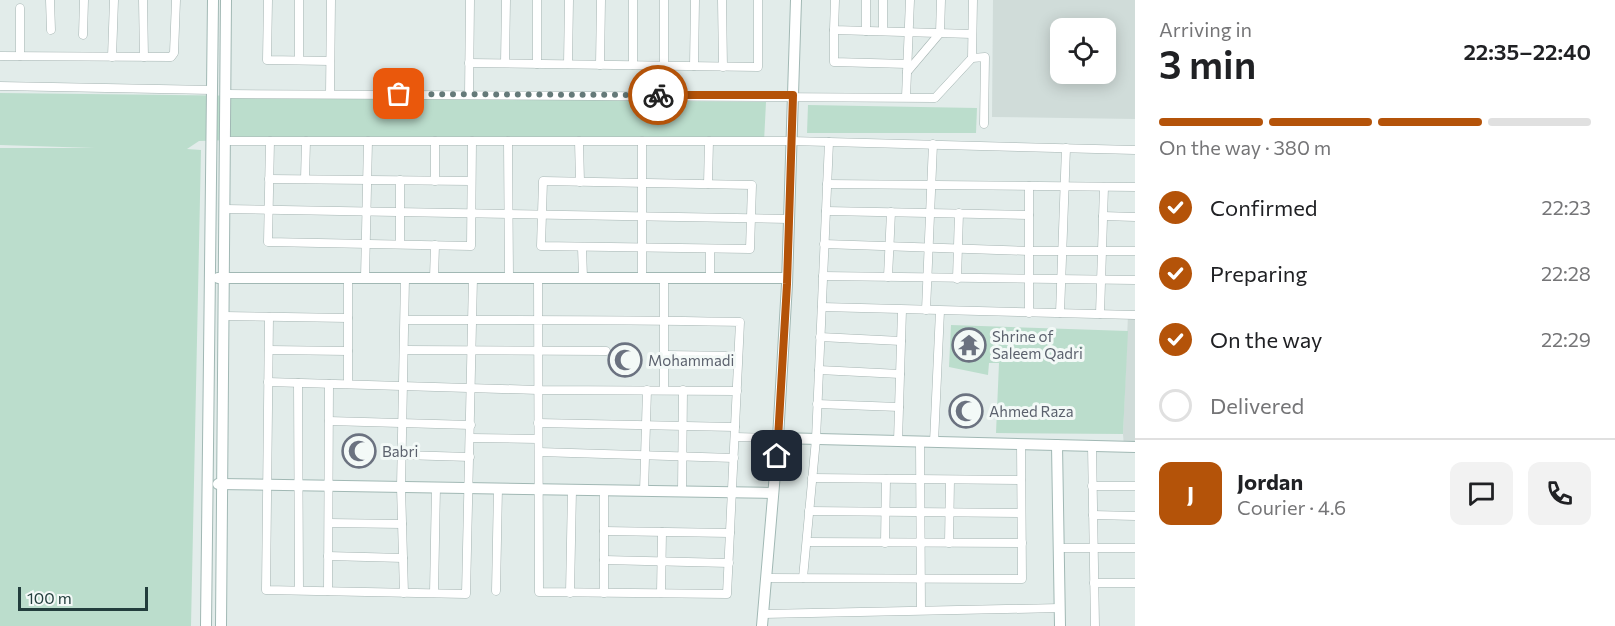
<!DOCTYPE html>
<meta charset="utf-8">
<style>
:root{--surface:#fff;--page:#f2f2f2;--text:#202124;--muted:#757577;--line:#e0e0e0;--accent:#b45309}
body{margin:0;font-family:Commissioner,sans-serif;background:var(--page);color:var(--text);height:100vh;display:flex;flex-direction:column;font-size:22px;white-space:nowrap}
*{box-sizing:border-box;margin:0}
p{font-size:20px;color:var(--muted)}
.icon{flex:none;width:33px;height:33px;fill:none;stroke:currentColor;stroke-width:2;stroke-linecap:round;stroke-linejoin:round}
.map{position:relative;flex:1;overflow:hidden}
.side{display:flex;flex-direction:column;background:var(--surface);width:480px}
.side>*{flex:none}
.buttons{position:absolute;left:1050px;top:18px;display:grid;gap:12px}
.buttons a{display:grid;place-items:center;width:66px;height:66px;border-radius:12px;background:var(--surface);box-shadow:0 3px 15px #0003;font-size:30px}
.scale{position:absolute;left:18px;bottom:15px;width:130px;box-sizing:border-box;padding-left:6px;border:3px solid #223d3c;border-top:0;font-size:16px;line-height:21px;white-space:nowrap;color:#223d3c;-webkit-text-stroke:4px #f3f9f7;paint-order:stroke}
.pin{position:absolute;display:grid;place-items:center;width:51px;height:51px;color:#fff;margin:-26px;border-radius:12px;box-shadow:0 3px 9px #0006}
.courier{position:absolute;display:grid;place-items:center;width:60px;height:60px;margin:-30px;border:4px solid #b45309;border-radius:50%;background:#fff;color:#222;box-shadow:0 2px 8px #0007}
.head em{font-style:normal;font-weight:600}
.head div{display:flex;flex-direction:column-reverse}
.head{display:flex;align-items:center;justify-content:space-between;height:102px;padding:0 24px}
h1{font-size:39px;font-weight:600;line-height:45px}
.bar{display:grid;grid-template-columns:repeat(4,1fr);gap:9px 6px;align-content:center;height:72px;padding:0 24px}
.bar i{height:8px;border-radius:4px;background:var(--line)}
.bar .active{background:var(--accent)}
.bar p{grid-column:span 4}
.line{display:flex;align-items:center;gap:15px;padding:0 24px;border-top:2px solid var(--line)}
.line div{flex:1}
.round{display:grid;place-items:center;flex:none;width:63px;height:63px;border-radius:12px;background:var(--page)}
ol{padding:0 24px;list-style:none}
li{display:flex;align-items:center;gap:18px;height:66px}
li p{margin-inline-start:auto}
li .icon{padding:6px;border-radius:50%;background:var(--accent);color:#fff;stroke-width:4}
li:last-child{color:var(--muted)}
li i{width:33px;height:33px;border:3px solid var(--line);border-radius:50%}
main{display:flex;flex:1;min-height:0}
.map>svg:first-child{display:block}
</style>
<main>
<div class="map">
<svg width="1135" height="626" viewBox="0 0 1135 626">
<rect width="100%" height="100%" fill="#e2ecea"/>
<g fill="#d0dcd9" fill-rule="evenodd">
<path d="M993,0h142v119l-143,-2zM1106,28v46h-46v-46z"/>
<polygon points="1128,315 1135,315 1135,447 1124,447 1123,434"/>
</g>
<g fill="#bdc">
<polygon points="0,93 766,102 764,142 269,139 199,141 187,149 201,150 191,626 0,626 0,148 95,148 0,145"/>
<polygon points="808,105 977,108 976,133 807,133"/>
<polygon points="951,325 1128,331 1123,434 996,433 999,363 989,363 988,375 949,367"/>
</g>
<g fill="none" stroke-linecap="round" stroke-linejoin="round">
<defs>
<g id="street">
<polyline points="50,0 51,30"/>
<polyline points="143,0 144,57"/>
<polyline points="268,0 267,60 330,61"/>
<polyline points="722,0 723,67"/>
<polyline points="835,0 834,30 972,34"/>
<polyline points="973,0 972,58 985,57 984,124"/>
<polyline points="20,8 20,56"/>
<polyline points="834,30 834,62 907,64"/>
<polyline points="866,31 866,0"/>
<polyline points="883,31 883,0"/>
<polyline points="83,35 84,0"/>
<polyline points="0,56 171,57 174,53 176,0"/>
<polyline points="112,57 114,0"/>
<polyline points="299,60 299,0"/>
<polyline points="469,63 758,67 758,0"/>
<polyline points="505,63 506,0"/>
<polyline points="537,64 537,0"/>
<polyline points="568,64 569,0"/>
<polyline points="600,65 601,0"/>
<polyline points="633,65 633,0"/>
<polyline points="664,66 664,0"/>
<polyline points="694,66 695,0"/>
<polyline points="907,72 940,33 941,0"/>
<polyline points="0,86 212,90"/>
<polyline points="227,94 935,98 972,58"/>
<polyline points="330,94 331,0"/>
<polyline points="469,95 470,0"/>
<polyline points="906,97 910,0"/>
<polyline points="226,141 791,141 1135,150"/>
<polyline points="270,141 268,242 471,246 472,141"/>
<polyline points="435,141 435,181"/>
<polyline points="508,141 509,278"/>
<polyline points="579,141 580,182"/>
<polyline points="269,179 471,181"/>
<polyline points="305,179 306,141"/>
<polyline points="400,180 400,244"/>
<polygon points="543,181 752,185 750,249 541,246"/>
<polyline points="708,184 709,141"/>
<polyline points="827,184 1135,187"/>
<polyline points="225,209 789,219"/>
<polyline points="826,211 1029,215"/>
<polyline points="1103,216 1135,217"/>
<polyline points="824,244 1029,251 1135,251"/>
<polyline points="582,247 583,278"/>
<polyline points="823,276 1135,280"/>
<polyline points="888,277 891,212"/>
<polyline points="348,278 348,384"/>
<polyline points="365,278 368,141"/>
<polyline points="434,278 435,245"/>
<polyline points="642,278 642,141"/>
<polyline points="664,278 664,390"/>
<polyline points="710,278 710,249"/>
<polyline points="957,279 959,213"/>
<polyline points="822,307 1135,315"/>
<polyline points="926,310 933,144"/>
<polyline points="1029,313 1029,186"/>
<polyline points="1060,313 1066,148"/>
<polyline points="1100,314 1104,187"/>
<polyline points="224,316 348,318"/>
<polyline points="269,317 266,590 466,594 473,278"/>
<path d="M405,320c112,0 223,-1 335,2l-13,272 -188,-2c0,-104 -1,-209 -1,-314"/>
<polyline points="820,337 901,341"/>
<polyline points="269,350 348,351"/>
<polyline points="405,350 606,351"/>
<polyline points="664,355 738,356"/>
<polyline points="819,370 900,374"/>
<polyline points="268,382 538,390 737,391"/>
<polyline points="298,383 299,590"/>
<polyline points="817,404 899,407"/>
<polyline points="329,421 471,425"/>
<polyline points="538,423 735,427"/>
<polyline points="735,437 778,438"/>
<polyline points="471,438 538,439"/>
<polyline points="898,441 902,310"/>
<polyline points="920,442 921,610"/>
<polyline points="934,442 940,311"/>
<polyline points="1092,446 1095,626"/>
<polyline points="539,452 734,458"/>
<polyline points="402,455 470,457"/>
<polyline points="812,478 1021,480"/>
<polyline points="1092,486 1135,486"/>
<polyline points="644,491 647,390"/>
<polyline points="682,491 683,390"/>
<polyline points="809,511 1021,513"/>
<polyline points="1093,515 1135,516"/>
<polyline points="329,523 402,524"/>
<polyline points="604,531 730,533"/>
<polyline points="807,542 1022,543"/>
<polyline points="885,543 886,479"/>
<polyline points="949,543 950,480"/>
<polyline points="1059,548 1135,548"/>
<polyline points="328,556 403,558"/>
<polyline points="604,560 729,563"/>
<polyline points="766,578 1022,579 1021,444"/>
<polyline points="803,578 816,439 829,142"/>
<polyline points="1094,583 1135,583"/>
<polyline points="328,591 329,384"/>
<polyline points="496,591 498,488"/>
<polyline points="404,593 401,487 405,278"/>
<polyline points="434,593 436,487"/>
<polyline points="570,593 572,490"/>
<polyline points="604,593 604,490"/>
<polyline points="661,593 662,532"/>
<polyline points="763,614 1060,608"/>
</g>
<g id="secondary">
<polyline points="218,278 787,278"/>
<polyline points="778,438 1135,447"/>
<polyline points="1057,445 1060,626"/>
<polyline points="218,484 773,493"/>
<polyline points="206,626 213,0"/>
<polyline points="221,626 226,0"/>
<polyline points="762,626 778,438 787,284 796,0"/>
</g>
</defs>
<use href="#street" stroke="#a5b4b2" stroke-width="9"/>
<use href="#secondary" stroke="#a1b8b4" stroke-width="12"/>
<use href="#street" stroke="#fff" stroke-width="8"/>
<use href="#secondary" stroke="#fff" stroke-width="10"/>
</g>
<g fill="none" stroke-linecap="round" stroke-linejoin="round">
<polyline stroke="#657a79" stroke-width="6" stroke-dasharray="0 10.8" points="399,94 658,95"/>
<polyline stroke="#b45309" stroke-width="8" points="658,95 793,95 787,284 777,456"/>
</g>
<defs>
<symbol id="temple-ring" viewBox="-11 -11 22 22"><circle r="9.5" fill="#f3f9f7" stroke="#6b7280" stroke-width="1.5"/><path d="M0-6L5-2H3V0L6.5 2.5H4V6H1.5V3h-3V6H-4V2.5H-6.5L-3 0V-2H-5Z" fill="#6b7280"/></symbol>
<symbol id="mosque-ring" viewBox="-11 -11 22 22"><circle r="9.5" fill="#f3f9f7" stroke="#6b7280" stroke-width="1.5"/><path d="M3.5-4.9A6 6 0 1 0 3.5 4.9A5 5 0 1 1 3.5-4.9Z" fill="#6b7280"/></symbol>
</defs>
<g fill-rule="evenodd">
<use href="#temple-ring" x="950" y="326" width="38" height="38"/>
<use href="#mosque-ring" x="606" y="341" width="38" height="38"/>
<use href="#mosque-ring" x="947" y="392" width="38" height="38"/>
<use href="#mosque-ring" x="340" y="432" width="38" height="38"/>
</g>
<g text-anchor="middle" dominant-baseline="central" stroke-width="6" stroke-linejoin="round" paint-order="stroke">
<g font-size="15" fill="#5b616d" stroke="#f3f9f7" text-anchor="start">
<text x="992" y="336">Shrine of<tspan x="992" dy="17">Saleem Qadri</tspan></text>
<text x="648" y="360">Mohammadi</text>
<text x="989" y="411">Ahmed Raza</text>
<text x="382" y="451">Babri</text>
</g>
</g>
</svg>
<div class="buttons">
<a><svg class="icon" aria-label="locate" viewBox="0 0 24 24"><circle cx="12" cy="12" r="6"/><path d="M12 2v4M12 18v4M2 12h4M18 12h4"/></svg></a>
</div>
<div class="scale">100 m</div>
<div class="pin" style="left:399px;top:94px;background:#ea580c"><svg class="icon" aria-label="bag" viewBox="0 0 24 24"><path d="M5 8h14l-1 12H6zM9 8a3 3 0 0 1 6 0"/></svg></div>
<div class="pin" style="left:777px;top:456px;background:#1f2937"><svg class="icon" aria-label="home" viewBox="0 0 24 24"><path d="M3 11l9-7 9 7M6 9v11h12V9"/></svg></div>
<div class="courier" style="left:658px;top:95px"><svg class="icon" aria-label="bike" viewBox="0 0 24 24"><circle cx="6" cy="16" r="4"/><circle cx="18" cy="16" r="4"/><path d="M6 16l4-8h5l3 8M10 8l3 8H6M13 5h3"/></svg></div>
</div>
<section class="side">
<div class="head"><div><h1>3 min</h1><p>Arriving in</p></div><em>22:35–22:40</em></div>
<div class="bar"><i class="active"></i><i class="active"></i><i class="active"></i><i></i><p>On the way · 380 m</p></div>
<ol>
<li><svg class="icon" aria-label="check" viewBox="0 0 24 24"><path d="M5 12l5 5 9-10"/></svg>Confirmed<p>22:23</p></li>
<li><svg class="icon" aria-label="check" viewBox="0 0 24 24"><path d="M5 12l5 5 9-10"/></svg>Preparing<p>22:28</p></li>
<li><svg class="icon" aria-label="check" viewBox="0 0 24 24"><path d="M5 12l5 5 9-10"/></svg>On the way<p>22:29</p></li>
<li><i></i>Delivered</li>
</ol>
<div class="line" style="height:108px"><b class="round" style="background:var(--accent);color:#fff">J</b><div><b>Jordan</b><p>Courier · 4.6</p></div><a class="round"><svg class="icon" aria-label="chat" viewBox="0 0 24 24"><path d="M4 5h16v11H9l-5 4z"/></svg></a><a class="round"><svg class="icon" aria-label="phone" viewBox="0 0 24 24"><path d="M5 4h4l2 5-3 2q2 4 5 5l2-3 5 2v4C11 20 4 13 5 4z"/></svg></a></div>
</section>
</main>
